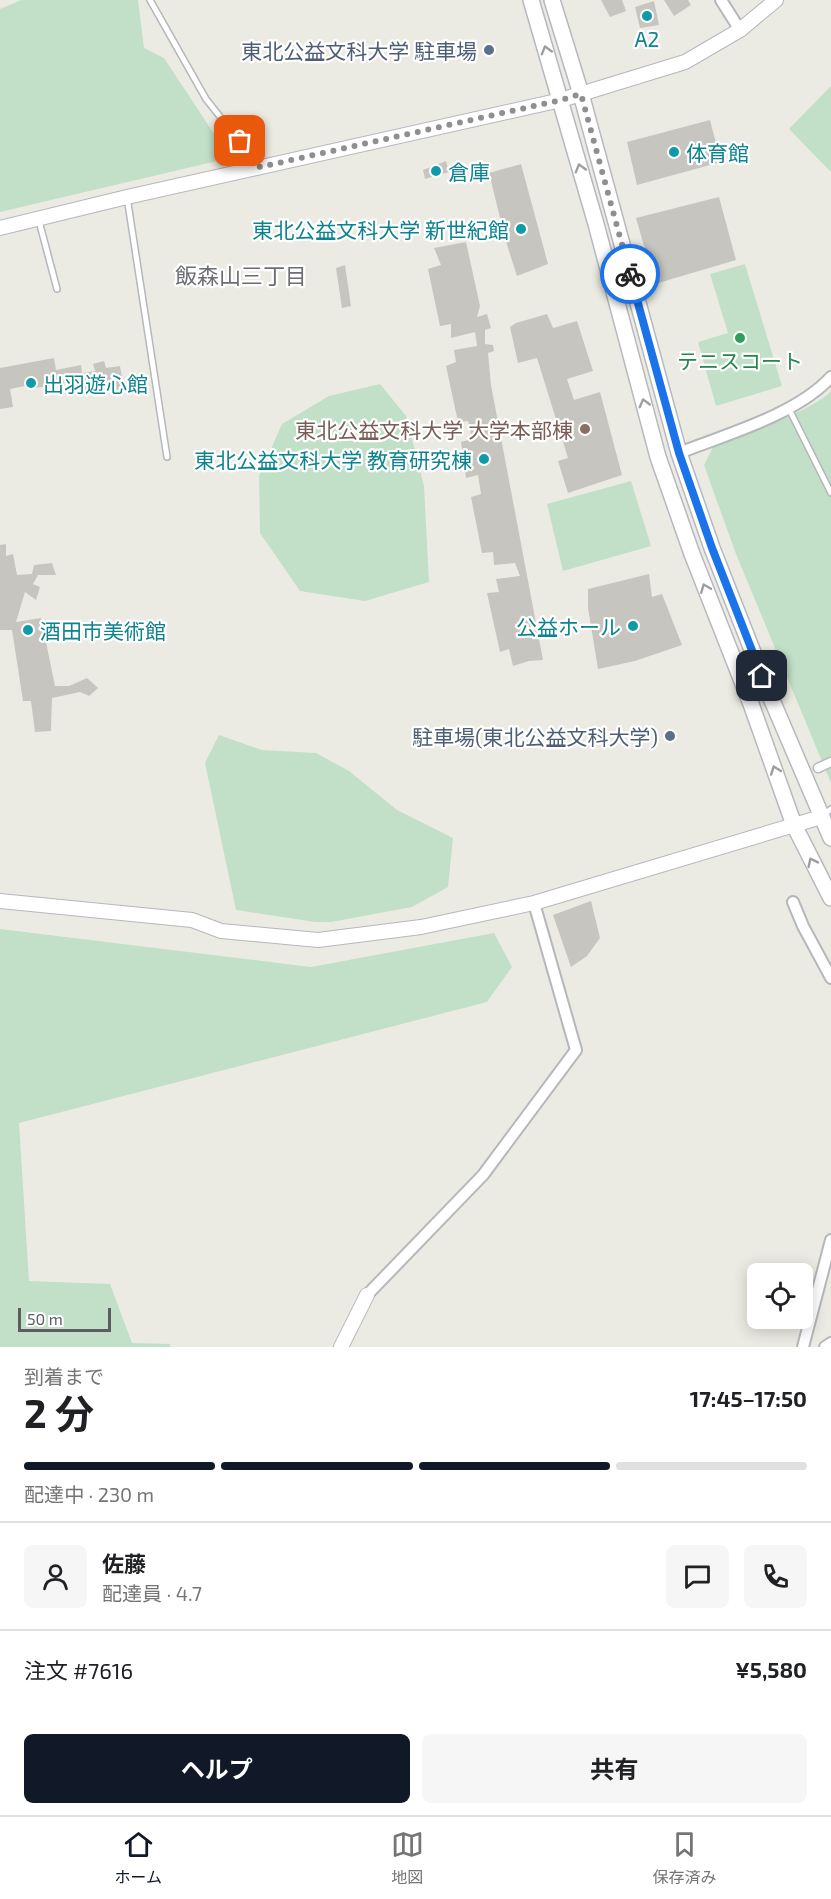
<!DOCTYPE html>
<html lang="ja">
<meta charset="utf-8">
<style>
:root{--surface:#fff;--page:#f6f6f6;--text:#202124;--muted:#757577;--line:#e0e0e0;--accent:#111827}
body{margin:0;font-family:"Exo 2","Noto Sans JP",sans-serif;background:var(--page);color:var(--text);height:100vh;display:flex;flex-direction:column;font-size:22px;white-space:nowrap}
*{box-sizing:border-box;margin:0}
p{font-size:20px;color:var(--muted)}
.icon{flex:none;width:33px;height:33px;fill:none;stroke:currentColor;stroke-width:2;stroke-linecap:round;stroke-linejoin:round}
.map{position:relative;height:1347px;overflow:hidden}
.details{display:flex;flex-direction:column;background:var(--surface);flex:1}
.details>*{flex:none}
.tools{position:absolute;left:747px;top:1263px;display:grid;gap:12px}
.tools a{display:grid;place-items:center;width:66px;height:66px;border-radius:9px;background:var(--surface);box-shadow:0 3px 15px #0003;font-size:30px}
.scale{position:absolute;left:18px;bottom:15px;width:93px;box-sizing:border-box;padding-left:6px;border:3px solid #5b5d61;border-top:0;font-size:16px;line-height:21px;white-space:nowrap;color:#5b5d61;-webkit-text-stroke:4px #fff;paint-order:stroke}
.pin{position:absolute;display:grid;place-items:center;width:51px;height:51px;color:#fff;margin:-26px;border-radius:12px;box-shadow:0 3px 9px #0006}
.courier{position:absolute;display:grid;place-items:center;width:60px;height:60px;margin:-30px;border:4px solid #1a73e8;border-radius:50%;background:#fff;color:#222;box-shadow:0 2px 8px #0007}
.headline em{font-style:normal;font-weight:700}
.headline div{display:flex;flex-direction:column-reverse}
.headline{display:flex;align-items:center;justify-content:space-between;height:102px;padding:0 24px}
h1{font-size:39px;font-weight:700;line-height:45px}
.bar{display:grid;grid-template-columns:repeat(4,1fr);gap:9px 6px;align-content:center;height:72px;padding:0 24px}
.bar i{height:8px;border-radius:4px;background:var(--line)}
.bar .selected{background:var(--accent)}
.bar p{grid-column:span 4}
.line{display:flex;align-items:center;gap:15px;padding:0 24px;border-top:2px solid var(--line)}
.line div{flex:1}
.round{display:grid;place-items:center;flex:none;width:63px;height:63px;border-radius:9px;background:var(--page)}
.button{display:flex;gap:12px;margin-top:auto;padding:12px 24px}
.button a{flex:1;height:69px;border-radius:9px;background:var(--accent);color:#fff;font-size:24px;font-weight:700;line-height:69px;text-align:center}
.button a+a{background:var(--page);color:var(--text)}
.menu{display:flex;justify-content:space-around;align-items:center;height:84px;border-top:2px solid var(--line);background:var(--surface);font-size:16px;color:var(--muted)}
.menu a{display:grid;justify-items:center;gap:3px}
.menu .selected{color:var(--accent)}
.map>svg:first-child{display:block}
</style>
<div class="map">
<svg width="831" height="1347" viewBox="0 0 831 1347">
<rect width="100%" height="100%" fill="#ecebe3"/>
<g fill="#c2e0c7">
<polygon points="21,0 138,0 144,48 164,58 230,158 0,212 0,9"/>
<polygon points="831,86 831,172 789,129"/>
<polygon points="745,264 782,386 716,406 698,342 728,333 710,274"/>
<polygon points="380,384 406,416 424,486 429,582 365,601 300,591 260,533 259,476 282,424 329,396"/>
<path d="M831,391v392l-95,-229 -32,-89 9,-18c28,-12 100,-36 118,-56z"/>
<polygon points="631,481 651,546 563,571 547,504"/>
<polygon points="219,735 262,750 316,753 349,771 397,810 453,838 448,887 412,907 331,922 315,922 236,910 205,763"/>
<polygon points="0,929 311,967 494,933 512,967 487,1002 19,1123 29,1281 110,1284 132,1343 170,1344 170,1347 0,1347"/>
</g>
<g fill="#c7c5bf">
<polygon points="601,0 622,0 626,11 610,17"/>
<polygon points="664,0 688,0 691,5 674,16"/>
<polygon points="654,1 659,25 640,28 635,7"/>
<polygon points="710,120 721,162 637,185 627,142"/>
<polygon points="446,161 449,172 425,179 423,170"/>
<polygon points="521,164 548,264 517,276 506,242 489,173"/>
<polygon points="719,197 736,260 655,284 636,218"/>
<polygon points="466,242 480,306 477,317 487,314 491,328 485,330 485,344 493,345 494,351 488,353 491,385 543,660 529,661 513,666 509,649 500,652 487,593 499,592 496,579 520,576 515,563 494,565 493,552 482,553 471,497 481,494 478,475 466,478 461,442 472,439 468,421 458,422 446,366 456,362 454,350 477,346 475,332 451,338 451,324 440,326 428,269 441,265 434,248"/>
<polygon points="345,265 351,306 342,308 336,268"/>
<polygon points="547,314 553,328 577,321 593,371 567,379 574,400 600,392 622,475 568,493 558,461 568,458 537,358 518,363 510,327 516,323"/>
<polygon points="54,358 56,370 81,365 82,373 95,371 93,364 104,361 106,368 120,366 124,389 101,393 100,390 69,396 67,382 36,388 35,384 10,389 13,407 0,409 0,368"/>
<polygon points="6,544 6,556 13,554 17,575 32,574 34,565 52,563 56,575 38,575 33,584 40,587 36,600 25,592 16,622 41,618 55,686 69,686 87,678 98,688 89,696 80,692 52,698 51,731 35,732 31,701 23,701 12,630 0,630 0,545"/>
<polygon points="649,574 652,597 662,594 682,645 635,661 598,669 588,608 588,589"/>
<polygon points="591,901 600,938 587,956 571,967 553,915"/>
</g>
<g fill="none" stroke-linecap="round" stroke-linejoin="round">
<defs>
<g id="service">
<polyline points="150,0 206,99 259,166"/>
<polyline points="127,197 167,457"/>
<polyline points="39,221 57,289"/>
<polyline points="789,409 831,493"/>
<polyline points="822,816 831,809"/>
</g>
<polyline id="pedestrian" points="818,768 831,762"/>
<g id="minor">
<polyline points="721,0 740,30"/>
<path d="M679,453c48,-19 117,-38 152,-76"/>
<polyline points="793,902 803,926 831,978"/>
<polyline points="367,1295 483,1175 576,1050 534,903"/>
<polyline points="803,1347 831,1240"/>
<polyline points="825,1347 831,1343"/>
</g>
<g id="tertiary">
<polyline points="0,228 127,197 561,100 685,62 740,30 776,0"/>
<polyline points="0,901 192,920 221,931 318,940 421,927 534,903 821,817"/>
<polyline points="341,1347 367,1295"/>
</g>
<g id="secondary">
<polyline points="531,0 596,224 658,457 692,554 751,704 794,825 831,898"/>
<polyline points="552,0 581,94 679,453 712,548 771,698 831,838"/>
</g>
</defs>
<use href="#service" stroke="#b5b7bb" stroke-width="8"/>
<use href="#pedestrian" stroke="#b5b7bb" stroke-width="11"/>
<use href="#minor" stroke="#b5b7bb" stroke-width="14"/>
<use href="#tertiary" stroke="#b5b7bb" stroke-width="16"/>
<use href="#secondary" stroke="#b6b8bd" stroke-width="18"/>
<use href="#service" stroke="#fff" stroke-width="5"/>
<use href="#pedestrian" stroke="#fff" stroke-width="8"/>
<use href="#minor" stroke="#fff" stroke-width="10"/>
<use href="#tertiary" stroke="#fff" stroke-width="14"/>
<use href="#secondary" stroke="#fff" stroke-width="15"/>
</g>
<defs><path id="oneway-chevron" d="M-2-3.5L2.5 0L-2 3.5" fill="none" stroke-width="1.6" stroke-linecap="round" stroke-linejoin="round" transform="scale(1.5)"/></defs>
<g stroke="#9d9ea0">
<use href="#oneway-chevron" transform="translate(546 50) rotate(-106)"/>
<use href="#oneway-chevron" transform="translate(580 168) rotate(-106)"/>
<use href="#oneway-chevron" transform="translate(644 403) rotate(-105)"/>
<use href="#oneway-chevron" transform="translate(705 588) rotate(-112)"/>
<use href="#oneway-chevron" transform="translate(775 770) rotate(-110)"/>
<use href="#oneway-chevron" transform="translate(812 862) rotate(-116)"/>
</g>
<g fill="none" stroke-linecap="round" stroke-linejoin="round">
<polyline stroke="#8e8f8e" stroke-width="6" stroke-dasharray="0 10.8" points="240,141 260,167 561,100 581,94 630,274"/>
<polyline stroke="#1a73e8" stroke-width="8" points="630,274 679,453 712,548 762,676"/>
</g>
<g fill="#0f9aa8" stroke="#fff" stroke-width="2">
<circle cx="647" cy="16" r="6"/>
<circle cx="674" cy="152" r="6"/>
<circle cx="436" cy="171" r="6"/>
<circle cx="521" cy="229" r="6"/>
<circle cx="31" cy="383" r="6"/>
<circle cx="484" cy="459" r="6"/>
<circle cx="633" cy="626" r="6"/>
<circle cx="28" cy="630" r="6"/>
</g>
<g fill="#5c6f8a" stroke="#fff" stroke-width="2">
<circle cx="489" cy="50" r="6"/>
<circle cx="670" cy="736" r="6"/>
</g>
<circle fill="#2e9e5b" stroke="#fff" stroke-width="2" cx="740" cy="338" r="6"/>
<circle fill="#8d6e63" stroke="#fff" stroke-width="2" cx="585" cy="429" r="6"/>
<g text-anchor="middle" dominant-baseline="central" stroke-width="4.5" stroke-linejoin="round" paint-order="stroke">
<g font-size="21" fill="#0d838f" stroke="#fff" text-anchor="start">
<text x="647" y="38" text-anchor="middle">A2</text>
<text x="686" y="152">体育館</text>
<text x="448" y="171">倉庫</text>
<text x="509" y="229" text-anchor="end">東北公益文科大学 新世紀館</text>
<text x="43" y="383">出羽遊心館</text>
<text x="472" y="459" text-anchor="end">東北公益文科大学 教育研究棟</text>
<text x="621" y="626" text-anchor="end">公益ホール</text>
<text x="40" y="630">酒田市美術館</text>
</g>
<g font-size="21" fill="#4e5e75" stroke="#fff" text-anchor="end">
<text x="477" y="50">東北公益文科大学 駐車場</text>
<text x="658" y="736">駐車場(東北公益文科大学)</text>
</g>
<g font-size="21" fill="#27864d" stroke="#fff">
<text x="740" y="360">テニスコート</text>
</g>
<g font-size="21" fill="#785e54" stroke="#fff" text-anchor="end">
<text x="573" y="429">東北公益文科大学 大学本部棟</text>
</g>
<g font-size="22" fill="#6c6e73" stroke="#fff">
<text x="241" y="275">飯森山三丁目</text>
</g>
</g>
</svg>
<div class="tools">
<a><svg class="icon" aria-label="locate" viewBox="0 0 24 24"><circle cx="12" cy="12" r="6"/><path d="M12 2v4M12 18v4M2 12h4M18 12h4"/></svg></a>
</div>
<div class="scale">50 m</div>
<div class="pin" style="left:240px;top:141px;background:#ea580c"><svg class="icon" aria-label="bag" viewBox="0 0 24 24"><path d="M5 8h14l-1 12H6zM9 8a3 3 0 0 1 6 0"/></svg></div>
<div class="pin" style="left:762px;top:676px;background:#1f2937"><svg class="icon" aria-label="home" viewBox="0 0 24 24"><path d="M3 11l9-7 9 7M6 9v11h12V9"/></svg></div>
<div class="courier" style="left:630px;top:274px"><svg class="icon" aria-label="bike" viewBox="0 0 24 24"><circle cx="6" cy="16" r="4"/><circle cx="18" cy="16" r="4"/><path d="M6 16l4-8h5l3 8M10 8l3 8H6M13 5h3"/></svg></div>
</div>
<section class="details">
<div class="headline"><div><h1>2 分</h1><p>到着まで</p></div><em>17:45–17:50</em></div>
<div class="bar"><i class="selected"></i><i class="selected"></i><i class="selected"></i><i></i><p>配達中 · 230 m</p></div>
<div class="line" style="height:108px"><a class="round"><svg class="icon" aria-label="person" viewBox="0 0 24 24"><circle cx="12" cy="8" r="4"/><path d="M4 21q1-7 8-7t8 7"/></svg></a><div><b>佐藤</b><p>配達員 · 4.7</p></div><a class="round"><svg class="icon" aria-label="chat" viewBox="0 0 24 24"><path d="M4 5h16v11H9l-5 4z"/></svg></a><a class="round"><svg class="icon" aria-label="phone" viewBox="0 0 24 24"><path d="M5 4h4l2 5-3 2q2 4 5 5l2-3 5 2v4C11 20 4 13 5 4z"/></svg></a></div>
<div class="line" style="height:78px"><div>注文 #7616</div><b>¥5,580</b></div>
<div class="button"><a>ヘルプ</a><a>共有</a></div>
</section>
<nav class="menu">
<a class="selected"><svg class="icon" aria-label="home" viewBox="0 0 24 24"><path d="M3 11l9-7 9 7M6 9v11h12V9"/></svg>ホーム</a>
<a><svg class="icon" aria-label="map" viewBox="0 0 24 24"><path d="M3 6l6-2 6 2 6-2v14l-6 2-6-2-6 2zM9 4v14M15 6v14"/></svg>地図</a>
<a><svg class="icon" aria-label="saved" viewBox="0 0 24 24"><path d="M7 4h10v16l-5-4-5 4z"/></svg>保存済み</a>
</nav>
